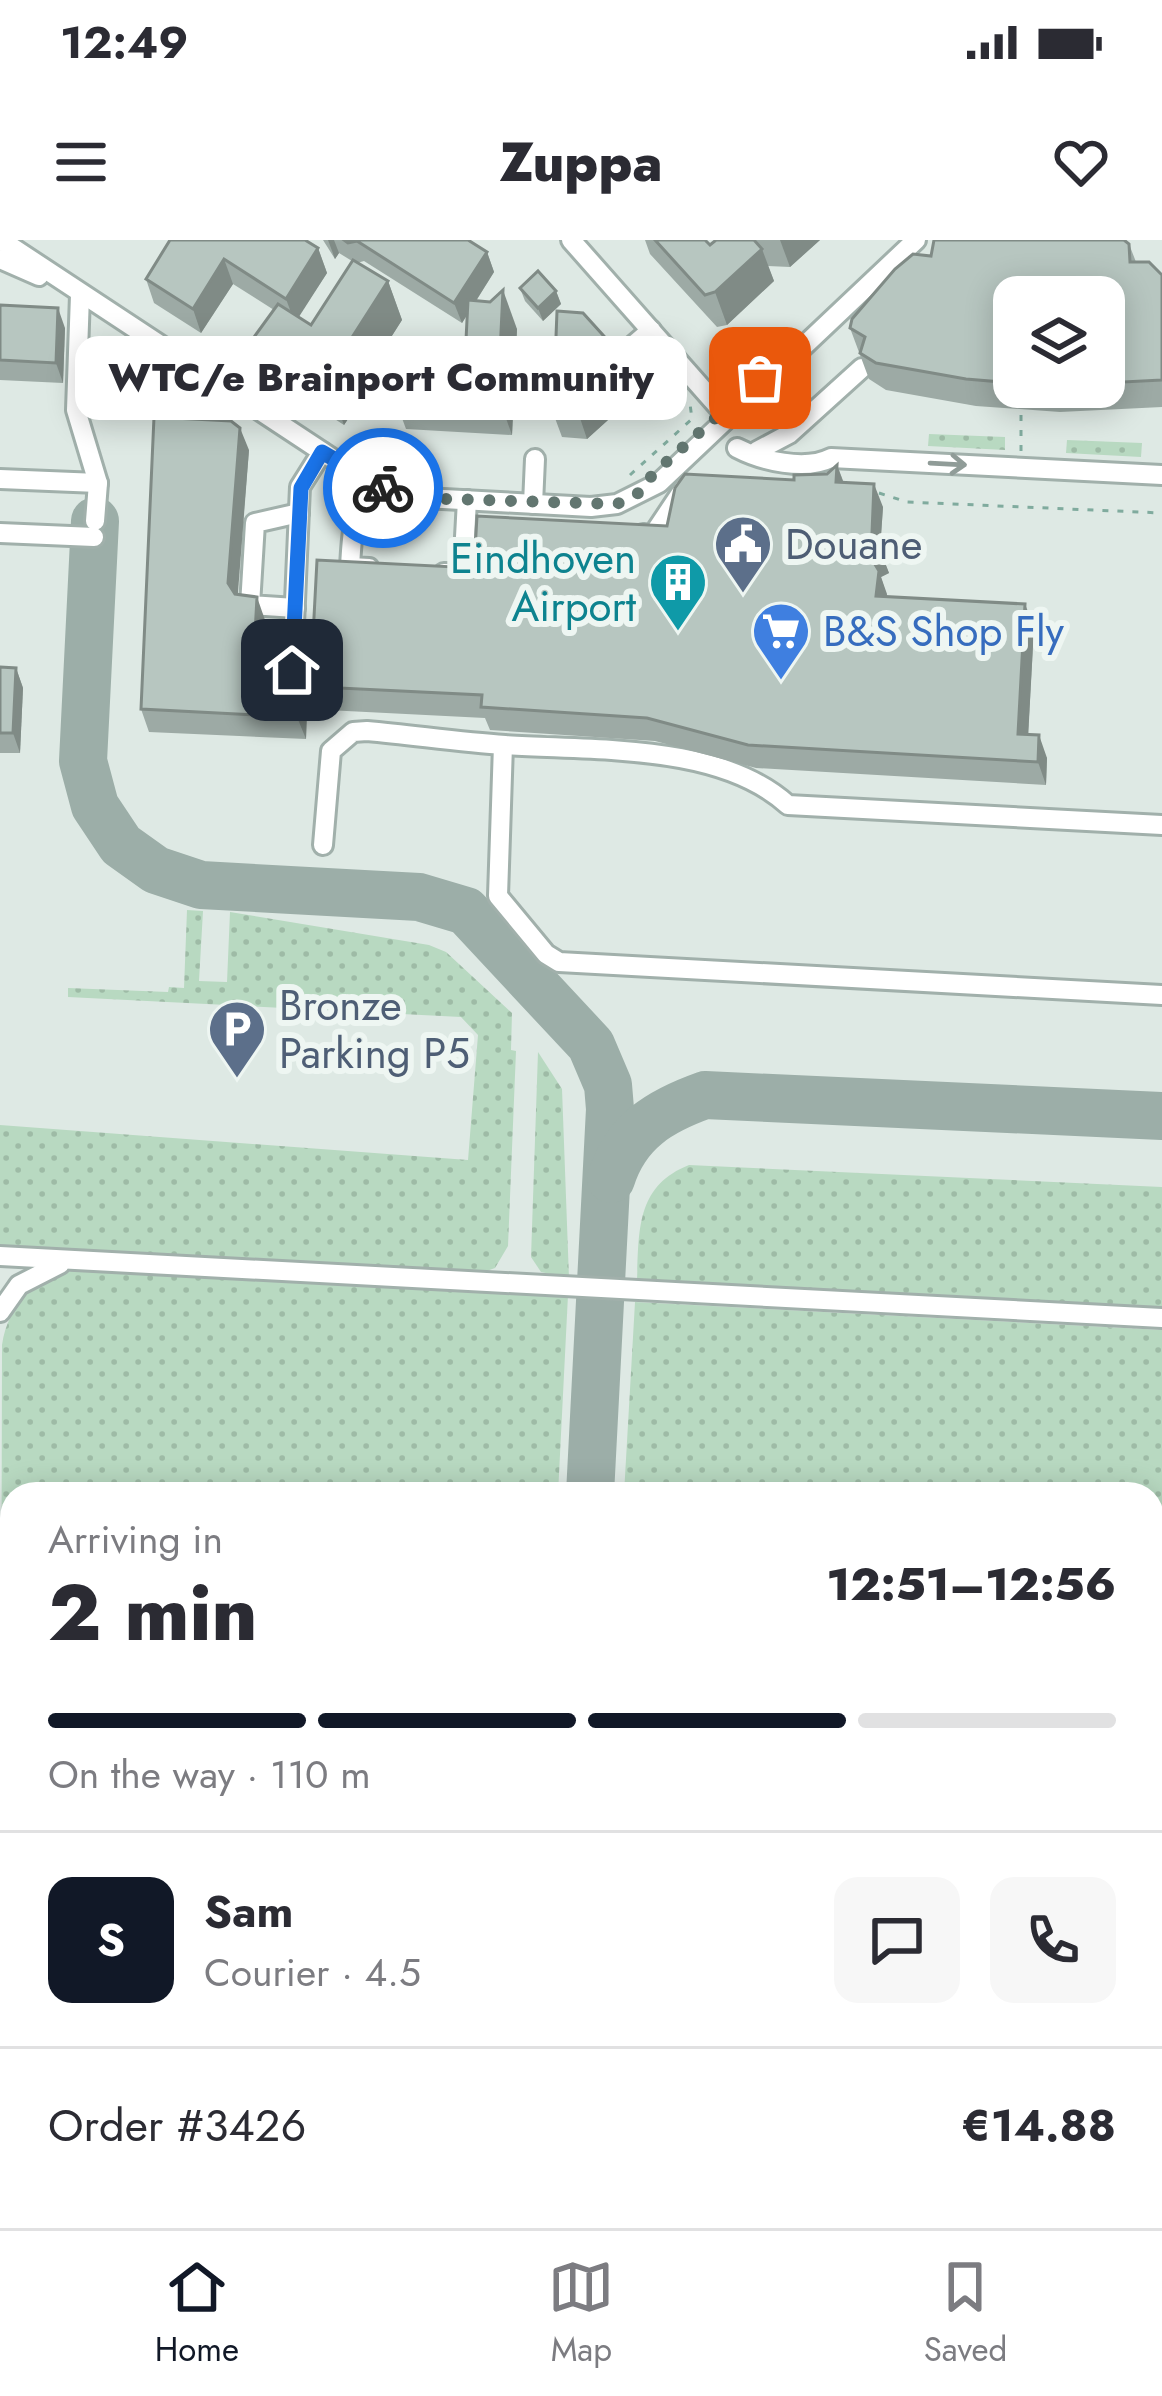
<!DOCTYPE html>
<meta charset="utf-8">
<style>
:root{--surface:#fff;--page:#f7f7f7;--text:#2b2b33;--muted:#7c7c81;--line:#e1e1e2;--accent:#111827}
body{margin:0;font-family:Jost,sans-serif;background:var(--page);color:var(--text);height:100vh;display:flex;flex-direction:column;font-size:45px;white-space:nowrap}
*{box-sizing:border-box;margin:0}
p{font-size:39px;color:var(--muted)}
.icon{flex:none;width:66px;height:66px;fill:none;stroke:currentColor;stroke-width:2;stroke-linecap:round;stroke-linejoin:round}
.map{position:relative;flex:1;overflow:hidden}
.side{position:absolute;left:0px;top:1242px;width:1164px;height:747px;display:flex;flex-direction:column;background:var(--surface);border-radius:36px 36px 0 0;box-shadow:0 6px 30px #0003}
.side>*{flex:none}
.tools{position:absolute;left:993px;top:36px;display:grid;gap:24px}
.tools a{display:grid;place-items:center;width:132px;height:132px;border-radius:24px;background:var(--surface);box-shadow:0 6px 30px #0003;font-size:60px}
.pin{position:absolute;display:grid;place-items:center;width:102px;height:102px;color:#fff;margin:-51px;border-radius:24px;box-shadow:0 6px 18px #0006}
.courier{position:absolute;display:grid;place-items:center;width:120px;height:120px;margin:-60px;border:9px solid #1a73e8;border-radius:50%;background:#fff;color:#222;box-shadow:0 3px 15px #0007}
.bubble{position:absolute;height:84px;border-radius:24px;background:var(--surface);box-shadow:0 6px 30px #0003;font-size:39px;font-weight:800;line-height:84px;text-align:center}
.head em{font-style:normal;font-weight:800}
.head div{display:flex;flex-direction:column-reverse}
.head{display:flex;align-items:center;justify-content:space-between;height:204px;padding:0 48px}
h1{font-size:78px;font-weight:800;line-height:90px}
.bar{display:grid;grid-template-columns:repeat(4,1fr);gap:18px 12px;align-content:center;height:144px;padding:0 48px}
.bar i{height:15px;border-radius:9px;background:var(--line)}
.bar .on{background:var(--accent)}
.bar p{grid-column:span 4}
.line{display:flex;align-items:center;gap:30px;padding:0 48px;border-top:3px solid var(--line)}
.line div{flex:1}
.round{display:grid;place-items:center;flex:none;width:126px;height:126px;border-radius:24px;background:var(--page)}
.status{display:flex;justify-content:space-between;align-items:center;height:84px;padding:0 60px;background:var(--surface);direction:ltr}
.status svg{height:33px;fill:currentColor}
header{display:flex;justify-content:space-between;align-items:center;height:156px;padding:0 48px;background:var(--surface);font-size:54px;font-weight:800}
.menu{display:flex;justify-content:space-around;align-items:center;height:168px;border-top:3px solid var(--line);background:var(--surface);font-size:33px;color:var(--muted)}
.menu a{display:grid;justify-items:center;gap:6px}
.menu .on{color:var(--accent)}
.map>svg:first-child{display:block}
</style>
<div class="status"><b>12:49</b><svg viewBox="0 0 49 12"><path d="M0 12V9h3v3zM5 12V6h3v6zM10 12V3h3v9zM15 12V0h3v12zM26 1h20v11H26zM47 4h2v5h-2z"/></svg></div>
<header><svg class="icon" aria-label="menu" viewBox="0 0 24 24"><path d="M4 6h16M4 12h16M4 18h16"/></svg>Zuppa<svg class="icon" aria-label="heart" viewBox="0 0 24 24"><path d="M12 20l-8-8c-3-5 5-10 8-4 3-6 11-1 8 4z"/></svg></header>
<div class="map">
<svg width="1162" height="1988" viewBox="0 0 1162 1988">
<defs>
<pattern id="grass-dots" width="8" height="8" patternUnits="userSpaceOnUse" patternTransform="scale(3)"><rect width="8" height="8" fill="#b8d9c1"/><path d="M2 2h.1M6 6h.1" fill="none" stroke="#9ebba6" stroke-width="1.8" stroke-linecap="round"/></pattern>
</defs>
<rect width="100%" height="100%" fill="#dee9e4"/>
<g fill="url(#grass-dots)">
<polygon points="929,194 1005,197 1005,210 928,206"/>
<polygon points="1067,200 1142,203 1141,217 1066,213"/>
<polygon points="187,670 203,671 199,741 227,742 230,672 429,705 446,712 512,773 511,810 516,811 508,1006 495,1028 481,1033 0,1008 0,885 468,920 478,795 461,777 68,757 68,748 168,752 169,747 184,748"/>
<polygon points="538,812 562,849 569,1038 541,1032 531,1017"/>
<path d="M689,925l473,22v121l-525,-28c2,-50 -1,-94 52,-115z"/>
<path d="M77,1030l491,25 -10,199h-546v723h376l1,11h-389l2,-883c6,-41 34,-68 75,-75z"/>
<polygon points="635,1062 1162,1090 1162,1605 1152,1604 1152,1254 624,1254"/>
<polygon points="1152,1736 1162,1737 1162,1888 1152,1887"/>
<polygon points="1152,1902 1162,1903 1162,1988 1055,1988 1057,1977 1152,1977"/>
<polygon points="408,1977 505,1977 504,1988 407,1988"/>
<polygon points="627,1977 1040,1977 1038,1988 634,1988"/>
</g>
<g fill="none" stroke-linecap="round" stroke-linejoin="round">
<g stroke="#9caea8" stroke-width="48">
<polyline points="95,281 83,521 95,566 121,605 156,630 201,645 419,657 466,671 591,805 608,845 610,869 590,1254"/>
<path d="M611,939c15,-48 49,-68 94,-84l457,21"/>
<polyline points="556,1977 558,1988"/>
</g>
<polyline stroke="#9caea8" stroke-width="123" points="1152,1669 1162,1670"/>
<defs>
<g id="minor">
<polyline points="1,0 365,240 406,257 591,267 617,264 659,243 916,0"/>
<polyline points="571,0 722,171"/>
<polyline points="0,19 39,36"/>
<polyline points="80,55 76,170 98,243 95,281"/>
<polyline points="623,114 651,90"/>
<path d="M737,208c25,13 68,23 94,10l331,17"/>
<polyline points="757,211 789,194 862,128"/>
<polyline points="0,239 98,243"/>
<polyline points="533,264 535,219"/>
<polyline points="0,293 94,297"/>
<polyline points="643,294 653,295 685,247"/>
<path d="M369,328l-19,-1c2,-34 2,-57 24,-83"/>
<polyline points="444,333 463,334 467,260"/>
<polyline points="295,368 250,365 255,283 299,273"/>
<polyline points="292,430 300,247 322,212"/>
<polyline points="503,505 498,656 546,714 559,722 1162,755"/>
<path d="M323,605l8,-94 22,-19 14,-1c46,4 92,11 138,14 88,6 215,-2 283,60l374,20"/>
<polyline points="0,1016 1162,1078"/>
<polyline points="0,1072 19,1045 60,1024"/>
<polyline points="1152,1894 1162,1894"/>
<polyline points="1047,1988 1050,1977"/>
</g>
</defs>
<use href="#minor" stroke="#a1b0ab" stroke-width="24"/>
<g stroke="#80ab9e" stroke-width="3" stroke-dasharray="6 9" stroke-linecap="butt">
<polyline points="722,142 729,145 788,94"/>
<polyline points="1021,211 1021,170"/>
<polyline points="630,235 692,179 690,164"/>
<polyline points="879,253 907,262 1162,273"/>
</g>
<use href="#minor" stroke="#fff" stroke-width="18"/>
</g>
<g fill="#9daaa5" fill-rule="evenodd">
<polygon points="170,0 318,8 327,33 298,77 311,85 352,21 339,13 335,19 323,0 468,0 487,12 494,32 476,61 517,89 512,195 406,189 392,151 465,120 467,75 462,83 364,21 357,23 388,41 402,80 353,157 356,167 344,185 268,136 254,97 274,70 233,44 201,93 154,63 146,39"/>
<polygon points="645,0 705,0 710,5 716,0 820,0 790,27 768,26 774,41 727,85 717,87 650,14"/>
<path d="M1129,4l7,18 26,13v132l-102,5 -84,-6 -90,-16 -17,-11 -19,-51 81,-72zM1014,57h90v90h-90z"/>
<polygon points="520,48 556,51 561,64 543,81 525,61"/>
<polygon points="0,65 65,88 63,143 0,140"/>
<polygon points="556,97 630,125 639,152 587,199 562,197 552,170 571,129 566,124"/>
<polygon points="249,210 237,354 265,380 264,413 282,420 312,415 474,328 667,286 794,240 827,234 837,225 844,243 883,267 880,310 889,333 881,337 887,357 1034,387 1028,495 1047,518 1046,545 756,528 655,501 490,490 485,478 307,469 306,499 149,492 141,469"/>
<polygon points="0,427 16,428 23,448 20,513 0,513"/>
</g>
<g fill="#808b86">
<polygon points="328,0 334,0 339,13 335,19"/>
<polygon points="780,0 820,0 790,27"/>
<polygon points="318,8 327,33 295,83 286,59"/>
<polygon points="762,9 774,41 727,85 715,52"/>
<polygon points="487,12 494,32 462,83 454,63"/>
<polygon points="224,19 233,44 201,93 193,69"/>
<polygon points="388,41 402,80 353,157 356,167 344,185 330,146 335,124"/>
<polygon points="503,50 517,89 512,195 498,156"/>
<polygon points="556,51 561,64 543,81 538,68"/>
<polygon points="58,68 65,88 63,143 56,123"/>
<polygon points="630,125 639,152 587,199 578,172"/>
<polygon points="240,188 249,210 237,365 228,343"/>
<polygon points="837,225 845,247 836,242"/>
<polygon points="874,244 883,267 880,310 889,333 881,337 887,354 884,379 876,356 870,316"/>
<polygon points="257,357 265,380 262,435 254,412"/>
<polygon points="1025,364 1034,387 1027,517 1018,494"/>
<polygon points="16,428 23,448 20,513 13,493"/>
<polygon points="299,446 307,469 306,499 297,477"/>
<polygon points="1039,495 1047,518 1046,545 1038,522"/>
</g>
<g fill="#b7c6c0" stroke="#808b86" stroke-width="3">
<polygon points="170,0 305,0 318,8 286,59 224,19 193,69 146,39"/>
<polygon points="344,0 468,0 487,12 454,63 357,1 348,3"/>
<polygon points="655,0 705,0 710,5 716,0 754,0 762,9 715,52 705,55"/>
<polygon points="934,0 1124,0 1129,4 1130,22 1149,22 1162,35 1162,140 1104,143 1104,57 1014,57 1014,143 966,139 876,123 860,113 865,97 850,88 852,79 895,29 913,14 931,16"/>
<polygon points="353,20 388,41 335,124 342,128 330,146 254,97 278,64 311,85"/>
<polygon points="538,31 556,51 538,68 520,48"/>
<polygon points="503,50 498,156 392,151 404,139 406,117 465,120 468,60 490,62"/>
<polygon points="0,65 58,68 56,123 0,120"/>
<polygon points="557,71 583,73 630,125 578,172 552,170 554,145 579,122 556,97"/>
<polygon points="154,177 231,181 240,188 228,343 235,354 257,357 254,412 272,413 282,420 312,415 317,320 474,328 477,276 667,286 675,248 685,234 794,240 794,235 827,234 837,225 836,242 874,244 872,293 880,310 870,316 879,331 876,356 1025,364 1018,494 1039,495 1038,522 748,505 647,478 481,467 482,455 299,446 297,477 141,469"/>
<polygon points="0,427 16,428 13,493 0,493"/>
</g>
<defs><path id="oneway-shaft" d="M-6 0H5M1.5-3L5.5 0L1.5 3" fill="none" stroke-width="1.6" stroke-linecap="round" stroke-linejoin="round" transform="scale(3)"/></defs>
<use stroke="#909c98" href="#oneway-shaft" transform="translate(948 224) rotate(3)"/>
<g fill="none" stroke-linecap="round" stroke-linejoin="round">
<polyline stroke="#627670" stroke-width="12" stroke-dasharray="0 21.6" points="383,248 413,258 617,264 642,251 652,235 760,138"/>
<polyline stroke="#1a73e8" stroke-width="15" points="292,430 301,248 322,212 383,248"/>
</g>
<defs>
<symbol id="civic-pin" viewBox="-11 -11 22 30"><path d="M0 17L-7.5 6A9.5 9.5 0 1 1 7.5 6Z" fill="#5c6f8a" stroke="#eef6f2"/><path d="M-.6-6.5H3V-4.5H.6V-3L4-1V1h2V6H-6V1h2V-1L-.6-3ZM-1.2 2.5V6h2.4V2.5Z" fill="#fff"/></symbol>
<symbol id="building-pin" viewBox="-11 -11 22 30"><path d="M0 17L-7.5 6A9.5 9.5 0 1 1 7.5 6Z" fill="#0f9aa8" stroke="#eef6f2"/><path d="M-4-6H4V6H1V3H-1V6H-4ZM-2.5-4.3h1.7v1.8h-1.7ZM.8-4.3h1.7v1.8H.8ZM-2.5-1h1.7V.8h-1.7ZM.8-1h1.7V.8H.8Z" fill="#fff"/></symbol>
<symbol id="supermarket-pin" viewBox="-11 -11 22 30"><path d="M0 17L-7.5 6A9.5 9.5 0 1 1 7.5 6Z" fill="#3f7fe0" stroke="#eef6f2"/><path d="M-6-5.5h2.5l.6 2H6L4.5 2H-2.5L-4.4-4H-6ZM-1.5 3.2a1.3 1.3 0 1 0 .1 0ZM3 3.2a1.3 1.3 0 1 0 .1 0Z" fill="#fff"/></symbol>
<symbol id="parking-pin" viewBox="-11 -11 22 30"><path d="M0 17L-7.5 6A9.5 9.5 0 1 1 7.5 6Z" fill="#5c6f8a" stroke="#eef6f2"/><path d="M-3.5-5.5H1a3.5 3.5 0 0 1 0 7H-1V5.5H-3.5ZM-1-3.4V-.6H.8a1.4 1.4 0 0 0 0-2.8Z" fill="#fff"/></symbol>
</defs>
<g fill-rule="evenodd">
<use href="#civic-pin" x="710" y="271" width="66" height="90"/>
<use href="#building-pin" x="645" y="309" width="66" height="90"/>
<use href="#supermarket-pin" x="748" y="358" width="66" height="90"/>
<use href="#parking-pin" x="204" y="756" width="66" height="90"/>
</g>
<g text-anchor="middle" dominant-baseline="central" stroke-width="12" stroke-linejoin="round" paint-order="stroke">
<g font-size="42" fill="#4e5e75" stroke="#eef6f2" text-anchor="start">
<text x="785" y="304">Douane</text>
<text x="279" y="765">Bronze<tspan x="279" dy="48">Parking P5</tspan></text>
</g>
<g font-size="42" fill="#0d838f" stroke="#eef6f2" text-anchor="end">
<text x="636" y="318">Eindhoven<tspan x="636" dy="48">Airport</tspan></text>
</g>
<g font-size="42" fill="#366cbe" stroke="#eef6f2" text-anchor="start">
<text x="823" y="391">B&amp;S Shop Fly</text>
</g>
</g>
</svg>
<div class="tools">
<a><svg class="icon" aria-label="layers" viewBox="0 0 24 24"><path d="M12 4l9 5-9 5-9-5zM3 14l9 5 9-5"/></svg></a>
</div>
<div class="pin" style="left:760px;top:138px;background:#ea580c"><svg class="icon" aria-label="bag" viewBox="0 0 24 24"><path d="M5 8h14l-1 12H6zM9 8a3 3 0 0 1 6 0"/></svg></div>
<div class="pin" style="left:292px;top:430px;background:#1f2937"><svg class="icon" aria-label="home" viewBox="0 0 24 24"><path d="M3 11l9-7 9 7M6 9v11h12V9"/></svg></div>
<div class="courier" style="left:383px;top:248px"><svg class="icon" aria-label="bike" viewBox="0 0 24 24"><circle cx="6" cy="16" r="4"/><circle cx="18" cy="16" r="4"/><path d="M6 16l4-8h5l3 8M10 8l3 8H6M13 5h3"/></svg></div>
<div class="bubble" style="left:75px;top:96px;width:612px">WTC/e Brainport Community</div>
<section class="side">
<div class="head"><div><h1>2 min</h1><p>Arriving in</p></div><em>12:51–12:56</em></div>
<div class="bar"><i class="on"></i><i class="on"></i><i class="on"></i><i></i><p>On the way · 110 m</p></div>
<div class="line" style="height:216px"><b class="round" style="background:var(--accent);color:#fff">S</b><div><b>Sam</b><p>Courier · 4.5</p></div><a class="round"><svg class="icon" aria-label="chat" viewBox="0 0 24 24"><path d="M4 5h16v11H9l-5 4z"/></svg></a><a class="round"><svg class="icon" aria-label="phone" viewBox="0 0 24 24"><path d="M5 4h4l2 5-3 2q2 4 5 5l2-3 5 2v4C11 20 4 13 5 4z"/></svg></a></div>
<div class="line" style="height:156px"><div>Order #3426</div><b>€14.88</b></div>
</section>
</div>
<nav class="menu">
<a class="on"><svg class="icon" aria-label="home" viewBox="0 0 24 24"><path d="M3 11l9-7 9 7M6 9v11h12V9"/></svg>Home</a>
<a><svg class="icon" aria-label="map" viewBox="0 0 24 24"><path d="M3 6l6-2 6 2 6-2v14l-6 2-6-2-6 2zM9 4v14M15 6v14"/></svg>Map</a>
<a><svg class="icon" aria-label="saved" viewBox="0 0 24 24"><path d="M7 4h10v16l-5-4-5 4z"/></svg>Saved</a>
</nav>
